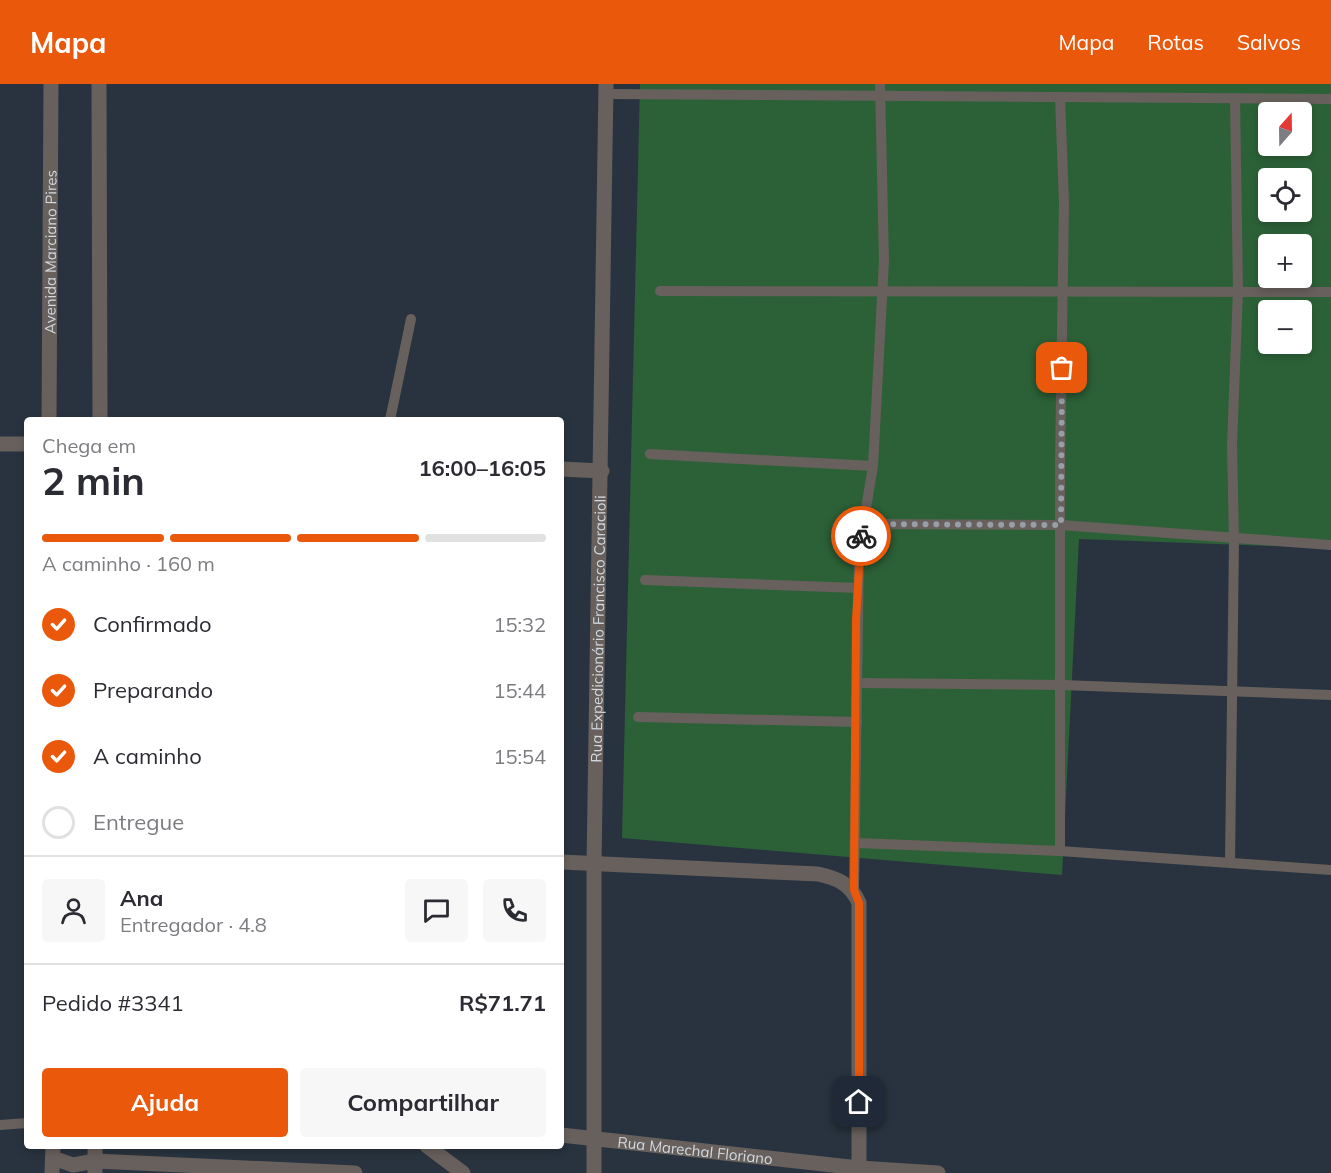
<!DOCTYPE html>
<html lang="pt">
<meta charset="utf-8">
<style>
:root{--surface:#fff;--page:#f7f7f7;--text:#2b2b33;--muted:#7c7c81;--line:#e1e1e2;--accent:#ea580c}
body{margin:0;font-family:Mulish,sans-serif;background:var(--page);color:var(--text);height:100vh;display:flex;flex-direction:column;font-size:22px;white-space:nowrap}
*{box-sizing:border-box;margin:0}
p{font-size:20px;color:var(--muted)}
.icon{flex:none;width:33px;height:33px;fill:none;stroke:currentColor;stroke-width:2;stroke-linecap:round;stroke-linejoin:round}
.map{position:relative;flex:1;overflow:hidden}
.panel{position:absolute;left:24px;top:333px;width:540px;height:732px;display:flex;flex-direction:column;background:var(--surface);border-radius:6px;box-shadow:0 3px 9px #0003}
.panel>*{flex:none}
.needle{width:39px;rotate:20deg}
.fabs{position:absolute;left:1258px;top:18px;display:grid;gap:12px}
.fabs a{display:grid;place-items:center;width:54px;height:54px;border-radius:6px;background:var(--surface);box-shadow:0 3px 9px #0003;font-size:30px}
.pin{position:absolute;display:grid;place-items:center;width:51px;height:51px;color:#fff;margin:-26px;border-radius:12px;box-shadow:0 3px 9px #0006}
.courier{position:absolute;display:grid;place-items:center;width:60px;height:60px;margin:-30px;border:4px solid #ea580c;border-radius:50%;background:#fff;color:#222;box-shadow:0 2px 8px #0007}
.headline em{font-style:normal;font-weight:700}
.headline div{display:flex;flex-direction:column-reverse}
.headline{display:flex;align-items:center;justify-content:space-between;height:102px;padding:0 18px}
h1{font-size:39px;font-weight:700;line-height:45px}
.bar{display:grid;grid-template-columns:repeat(4,1fr);gap:9px 6px;align-content:center;height:72px;padding:0 18px}
.bar i{height:8px;border-radius:4px;background:var(--line)}
.bar .selected{background:var(--accent)}
.bar p{grid-column:span 4}
.line{display:flex;align-items:center;gap:15px;padding:0 18px;border-top:2px solid var(--line)}
.line div{flex:1}
.round{display:grid;place-items:center;flex:none;width:63px;height:63px;border-radius:6px;background:var(--page)}
ol{padding:0 18px;list-style:none}
li{display:flex;align-items:center;gap:18px;height:66px}
li p{margin-inline-start:auto}
li .icon{padding:6px;border-radius:50%;background:var(--accent);color:#fff;stroke-width:4}
li:last-child{color:var(--muted)}
li i{width:33px;height:33px;border:3px solid var(--line);border-radius:50%}
.button{display:flex;gap:12px;margin-top:auto;padding:12px 18px}
.button a{flex:1;height:69px;border-radius:6px;background:var(--accent);color:#fff;font-size:24px;font-weight:700;line-height:69px;text-align:center}
.button a+a{background:var(--page);color:var(--text)}
header{display:flex;align-items:center;gap:36px;box-sizing:border-box;height:84px;padding:0 30px;background:var(--accent);color:#fff}
header strong{font-size:28px}
nav{display:flex;gap:33px;margin-inline-start:auto;font-size:21px}
.map>svg:first-child{display:block}
</style>
<header>
<strong>Mapa</strong>
<nav><a>Mapa</a><a>Rotas</a><a>Salvos</a></nav>
</header>
<div class="map">
<svg width="1331" height="1089" viewBox="0 0 1331 1089">
<rect width="100%" height="100%" fill="#28333f"/>
<path fill="#2c6137" fill-rule="evenodd" d="M640,0h691v464l-252,-9 -17,336 -440,-37zM1269,28h33v34h-33zM1269,94h33v34h-33zM1269,160h33v34h-33zM1269,226h33v34h-33z"/>
<g fill="none" stroke-linecap="round" stroke-linejoin="round">
<g stroke="#68605c" stroke-width="10">
<polyline points="606,10 1331,15"/>
<polyline points="660,207 1331,208"/>
<polyline points="390,336 411,235"/>
<polyline points="650,370 873,382"/>
<polyline points="862,440 1061,441 1331,461"/>
<polyline points="645,496 858,504"/>
<polyline points="857,599 1062,601 1331,611"/>
<polyline points="638,633 857,638"/>
<polyline points="856,759 1060,767 1331,786"/>
<polyline points="1060,767 1060,375 1064,120 1060,13"/>
<polyline points="1230,778 1234,456 1232,361 1238,206 1235,14"/>
<polyline points="854,806 859,467 873,382 884,177 880,0"/>
<polyline points="0,1041 27,1039"/>
</g>
<g stroke="#68605c" stroke-width="15">
<polyline points="0,360 27,360"/>
<polyline points="561,385 602,387"/>
<path d="M561,778l257,12c19,4 33,10 41,29v270"/>
<path id="s1" d="M561,1051l298,33 79,5"/>
<path id="s2" d="M594,1089v-308l12,-781"/>
</g>
<g stroke="#68605c" stroke-width="15">
<polyline points="99,0 100,336"/>
<path id="s3" d="M49,336l2,-336"/>
<polyline points="95,1062 95,1089"/>
<polyline points="427,1062 463,1089"/>
<polyline points="53,1074 73,1081 95,1077 355,1089"/>
<polyline points="52,1089 53,1062"/>
</g>
</g>
<g fill="none" stroke-linecap="round" stroke-linejoin="round">
<polyline stroke="#969fa8" stroke-width="6" stroke-dasharray="0 10.8" points="861,452 862,440 1061,441 1062,284"/>
<polyline stroke="#ea580c" stroke-width="8" points="859,1018 859,819 854,806 856,535 861,452"/>
</g>
<g text-anchor="middle" dominant-baseline="central" stroke-width="6" stroke-linejoin="round" paint-order="stroke">
<g font-size="15" fill="#d2d9e1" stroke="#151a1f">
<text stroke="none"><textPath href="#s3" startOffset="168">Avenida Marciano Pires</textPath></text>
<text stroke="none"><textPath href="#s2" startOffset="544">Rua Expedicionário Francisco Caracioli</textPath></text>
<text stroke="none"><textPath href="#s1" startOffset="135">Rua Marechal Floriano</textPath></text>
</g>
</g>
</svg>
<div class="fabs">
<a><svg class="needle" viewBox="-14 -14 28 28"><path d="M0-13l5 13h-10z" fill="#e53935"/><path d="M0 13l5-13h-10z" fill="#7c7c81"/></svg></a>
<a><svg class="icon" aria-label="locate" viewBox="0 0 24 24"><circle cx="12" cy="12" r="6"/><path d="M12 2v4M12 18v4M2 12h4M18 12h4"/></svg></a>
<a>+</a>
<a>−</a>
</div>
<div class="pin" style="left:1062px;top:284px;background:#ea580c"><svg class="icon" aria-label="bag" viewBox="0 0 24 24"><path d="M5 8h14l-1 12H6zM9 8a3 3 0 0 1 6 0"/></svg></div>
<div class="pin" style="left:859px;top:1018px;background:#1f2937"><svg class="icon" aria-label="home" viewBox="0 0 24 24"><path d="M3 11l9-7 9 7M6 9v11h12V9"/></svg></div>
<div class="courier" style="left:861px;top:452px"><svg class="icon" aria-label="bike" viewBox="0 0 24 24"><circle cx="6" cy="16" r="4"/><circle cx="18" cy="16" r="4"/><path d="M6 16l4-8h5l3 8M10 8l3 8H6M13 5h3"/></svg></div>
<section class="panel">
<div class="headline"><div><h1>2 min</h1><p>Chega em</p></div><em>16:00–16:05</em></div>
<div class="bar"><i class="selected"></i><i class="selected"></i><i class="selected"></i><i></i><p>A caminho · 160 m</p></div>
<ol>
<li><svg class="icon" aria-label="check" viewBox="0 0 24 24"><path d="M5 12l5 5 9-10"/></svg>Confirmado<p>15:32</p></li>
<li><svg class="icon" aria-label="check" viewBox="0 0 24 24"><path d="M5 12l5 5 9-10"/></svg>Preparando<p>15:44</p></li>
<li><svg class="icon" aria-label="check" viewBox="0 0 24 24"><path d="M5 12l5 5 9-10"/></svg>A caminho<p>15:54</p></li>
<li><i></i>Entregue</li>
</ol>
<div class="line" style="height:108px"><a class="round"><svg class="icon" aria-label="person" viewBox="0 0 24 24"><circle cx="12" cy="8" r="4"/><path d="M4 21q1-7 8-7t8 7"/></svg></a><div><b>Ana</b><p>Entregador · 4.8</p></div><a class="round"><svg class="icon" aria-label="chat" viewBox="0 0 24 24"><path d="M4 5h16v11H9l-5 4z"/></svg></a><a class="round"><svg class="icon" aria-label="phone" viewBox="0 0 24 24"><path d="M5 4h4l2 5-3 2q2 4 5 5l2-3 5 2v4C11 20 4 13 5 4z"/></svg></a></div>
<div class="line" style="height:78px"><div>Pedido #3341</div><b>R$71.71</b></div>
<div class="button"><a>Ajuda</a><a>Compartilhar</a></div>
</section>
</div>
